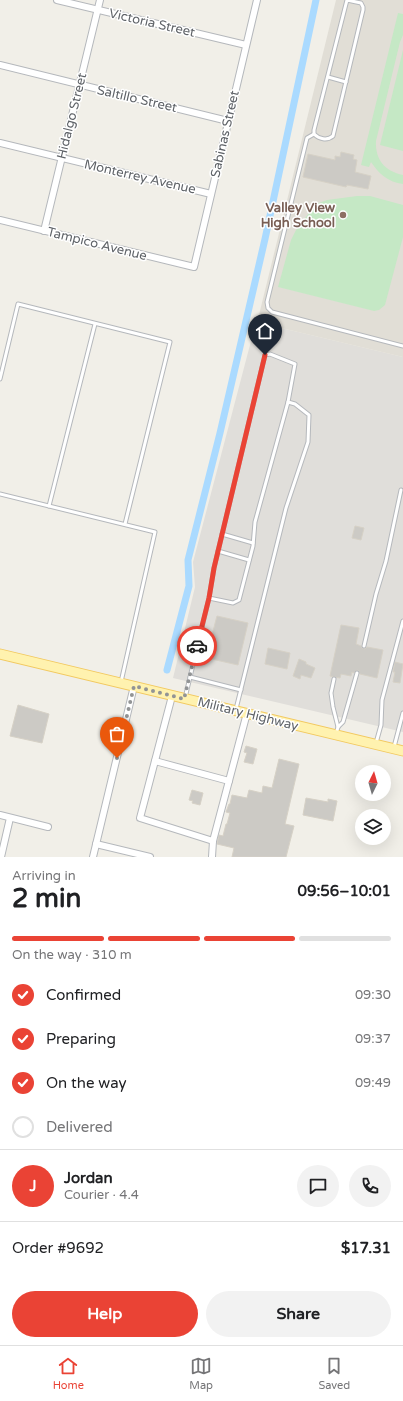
<!DOCTYPE html>
<meta charset="utf-8">
<style>
:root{--surface:#fff;--page:#f2f2f2;--text:#202124;--muted:#757577;--line:#e0e0e0;--accent:#ea4335}
body{margin:0;font-family:"Varela Round",sans-serif;background:var(--page);color:var(--text);height:100vh;display:flex;flex-direction:column;font-size:15px;white-space:nowrap}
*{box-sizing:border-box;margin:0}
p{font-size:13px;color:var(--muted)}
.icon{flex:none;width:22px;height:22px;fill:none;stroke:currentColor;stroke-width:2;stroke-linecap:round;stroke-linejoin:round}
.map{position:relative;height:857px;overflow:hidden}
.side{display:flex;flex-direction:column;background:var(--surface);flex:1}
.side>*{flex:none}
.needle{width:26px;rotate:5deg}
.buttons{position:absolute;left:355px;top:765px;display:grid;gap:8px}
.buttons a{display:grid;place-items:center;width:36px;height:36px;border-radius:50%;background:var(--surface);box-shadow:0 4px 16px #0002;font-size:20px}
.pin{position:absolute;display:grid;place-items:center;width:34px;height:34px;color:#fff;margin:-41px -17px;border-radius:50% 50% 50% 0;rotate:-45deg;box-shadow:0 0 4px #0007}
.pin .icon{rotate:45deg}
.courier{position:absolute;display:grid;place-items:center;width:40px;height:40px;margin:-20px;border:3px solid #ea4335;border-radius:50%;background:#fff;color:#222;box-shadow:0 1px 5px #0007}
.summary em{font-style:normal;font-weight:800}
.summary div{display:flex;flex-direction:column-reverse}
.summary{display:flex;align-items:center;justify-content:space-between;height:68px;padding:0 12px}
h1{font-size:26px;font-weight:800;line-height:30px}
.bar{display:grid;grid-template-columns:repeat(4,1fr);gap:6px 4px;align-content:center;height:48px;padding:0 12px}
.bar i{height:5px;border-radius:3px;background:var(--line)}
.bar .current{background:var(--accent)}
.bar p{grid-column:span 4}
.line{display:flex;align-items:center;gap:10px;padding:0 12px;border-top:1px solid var(--line)}
.line div{flex:1}
.round{display:grid;place-items:center;flex:none;width:42px;height:42px;border-radius:21px;background:var(--page)}
ol{padding:0 12px;list-style:none}
li{display:flex;align-items:center;gap:12px;height:44px}
li p{margin-inline-start:auto}
li .icon{padding:4px;border-radius:50%;background:var(--accent);color:#fff;stroke-width:4}
li:last-child{color:var(--muted)}
li i{width:22px;height:22px;border:2px solid var(--line);border-radius:50%}
.button{display:flex;gap:8px;margin-top:auto;padding:8px 12px}
.button a{flex:1;height:46px;border-radius:24px;background:var(--accent);color:#fff;font-size:16px;font-weight:800;line-height:46px;text-align:center}
.button a+a{background:var(--page);color:var(--text)}
.dock{display:flex;justify-content:space-around;align-items:center;height:56px;border-top:1px solid var(--line);background:var(--surface);font-size:11px;color:var(--muted)}
.dock a{display:grid;justify-items:center;gap:2px}
.dock .current{color:var(--accent)}
.map>svg:first-child{display:block}
</style>
<div class="map">
<svg width="403" height="857" viewBox="0 0 403 857">
<rect width="100%" height="100%" fill="#f1efe8"/>
<polygon fill="#e0deda" points="256,322 403,357 403,732 173,678 195,587 193,562"/>
<polygon fill="#e1ded6" points="336,0 403,0 403,357 256,322 259,315"/>
<g fill="#c5e8c5">
<path d="M398,13l5,1v21l-3,7 -24,99c-1,19 9,30 27,34v9c-15,-2 -24,-10 -32,-22l-2,5 -8,-2z"/>
<polygon points="403,50 403,151 380,145"/>
<polygon points="357,196 370,196 403,205 403,237 385,305 379,310 374,311 278,287 291,240 296,230 312,209 316,204 327,200"/>
</g>
<g fill="none" stroke-linecap="round" stroke-linejoin="round">
<polyline stroke="#aadaff" stroke-width="7" points="167,670 189,586 188,560 220,433 265,239 316,0"/>
</g>
<g fill="#cccac5" stroke="#d6d1c6">
<polygon points="341,152 354,155 353,159 357,160 355,172 371,176 368,189 347,185 346,187 303,177 308,154 335,160 335,156 340,157"/>
<polygon points="355,526 364,528 361,540 352,538"/>
<polygon points="217,616 248,623 238,665 207,658 207,657 199,655 202,644 209,646"/>
<polygon points="341,625 359,628 356,644 361,646 362,648 365,649 367,647 383,650 377,678 360,674 359,671 357,670 354,673 352,672 351,676 341,674 340,678 330,676"/>
<polygon points="268,648 290,653 287,669 265,664"/>
<polygon points="299,659 306,662 306,664 315,668 311,678 301,675 300,679 293,676"/>
<polygon points="395,662 403,664 400,683 393,682 395,672 393,672"/>
<polygon points="18,705 49,714 42,743 10,736"/>
<polygon points="246,746 257,749 253,764 244,762 247,753 244,752"/>
<polygon points="279,759 299,764 285,824 294,826 286,857 232,857 234,848 217,844 219,835 223,836 226,824 227,824 230,813 226,812 229,804 230,804 232,795 247,798 249,790 262,793 263,786 272,788"/>
<polygon points="192,790 203,793 200,805 192,803 193,801 189,800"/>
<polygon points="306,798 328,802 328,799 337,801 333,821 303,815"/>
</g>
<g fill="none" stroke-linecap="round" stroke-linejoin="round">
<defs>
<g id="lane">
<path d="M347,0l14,3 2,4v3l-30,126c-6,5 -14,3 -19,-2v-4z"/>
<polyline points="328,77 346,82"/>
<polyline points="314,134 307,138 267,302 268,308 272,312 403,346"/>
<polyline points="0,379 18,304 170,342 125,524"/>
<polyline points="0,494 155,532 121,682"/>
<polyline points="49,506 95,324"/>
<polyline points="222,534 253,543"/>
<polyline points="218,551 249,560"/>
<polyline points="209,598 233,603 239,600 253,546 255,522 288,402"/>
<polyline points="364,646 376,594 386,561 401,490"/>
<polyline points="190,677 241,690"/>
<polyline points="334,679 331,693 333,707 338,727"/>
<polyline points="185,698 209,598 214,568 265,355 270,354 295,364 288,402 295,404 309,415 308,442 286,508 236,709"/>
<polyline points="336,734 338,727 343,722 357,673"/>
<polyline points="376,743 381,725 382,700 403,621"/>
<polyline points="394,747 403,713"/>
</g>
<g id="street">
<polyline points="57,0 246,45"/>
<polyline points="0,65 228,121"/>
<polyline points="0,143 211,194"/>
<polyline points="0,220 194,267 257,0"/>
<polyline points="44,231 100,0"/>
<polyline points="172,696 140,818 213,841"/>
<polyline points="155,761 229,781"/>
<polyline points="0,815 48,827"/>
<polyline points="96,844 150,857"/>
<polyline points="1,857 10,818"/>
<polyline points="93,857 134,686"/>
<polyline points="212,857 213,841 247,713"/>
</g>
<polyline id="primary" points="0,654 403,751"/>
</defs>
<use href="#lane" stroke="#b5b8bc" stroke-width="5"/>
<use href="#street" stroke="#b5b8bc" stroke-width="8"/>
<use href="#primary" stroke="#f2c960" stroke-width="11"/>
<use href="#lane" stroke="#fff" stroke-width="3"/>
<use href="#street" stroke="#fff" stroke-width="6"/>
<use href="#primary" stroke="#fff2af" stroke-width="9"/>
</g>
<g fill="none" stroke-linecap="round" stroke-linejoin="round">
<polyline stroke="#929495" stroke-width="4" stroke-dasharray="0 7.2" points="117,758 134,686 184,699 197,646"/>
<polyline stroke="#ea4335" stroke-width="5" points="197,646 209,598 214,568 265,355"/>
</g>
<circle fill="#8d6e63" stroke="#fff" stroke-width="1.5" cx="343" cy="215" r="4"/>
<g text-anchor="middle" dominant-baseline="central" stroke-width="3" stroke-linejoin="round" paint-order="stroke">
<g font-size="13" fill="#5f6368" stroke="#fff">
<text transform="translate(152 23) rotate(13)">Victoria Street</text>
<text transform="translate(137 99) rotate(13)">Saltillo Street</text>
<text transform="translate(72 116) rotate(-76)">Hidalgo Street</text>
<text transform="translate(225 134) rotate(-77)">Sabinas Street</text>
<text transform="translate(140 177) rotate(13)">Monterrey Avenue</text>
<text transform="translate(97 244) rotate(14)">Tampico Avenue</text>
<text transform="translate(248 714) rotate(14)">Military Highway</text>
</g>
<g font-size="13" font-weight="bold" fill="#785e54" stroke="#fff" text-anchor="end">
<text x="335" y="208">Valley View<tspan x="335" dy="15">High School</tspan></text>
</g>
</g>
</svg>
<div class="buttons">
<a><svg class="needle" viewBox="-14 -14 28 28"><path d="M0-13l5 13h-10z" fill="#e53935"/><path d="M0 13l5-13h-10z" fill="#757577"/></svg></a>
<a><svg class="icon" aria-label="layers" viewBox="0 0 24 24"><path d="M12 4l9 5-9 5-9-5zM3 14l9 5 9-5"/></svg></a>
</div>
<div class="pin" style="left:117px;top:758px;background:#ea580c"><svg class="icon" aria-label="bag" viewBox="0 0 24 24"><path d="M5 8h14l-1 12H6zM9 8a3 3 0 0 1 6 0"/></svg></div>
<div class="pin" style="left:265px;top:355px;background:#1f2937"><svg class="icon" aria-label="home" viewBox="0 0 24 24"><path d="M3 11l9-7 9 7M6 9v11h12V9"/></svg></div>
<div class="courier" style="left:197px;top:646px"><svg class="icon" aria-label="car" viewBox="0 0 24 24"><path d="M5 17H2v-5l4-1 3-4h7l3 4 3 1v5h-3M9 17h6M6 11h13"/><circle cx="7" cy="17" r="2"/><circle cx="17" cy="17" r="2"/></svg></div>
</div>
<section class="side">
<div class="summary"><div><h1>2 min</h1><p>Arriving in</p></div><em>09:56–10:01</em></div>
<div class="bar"><i class="current"></i><i class="current"></i><i class="current"></i><i></i><p>On the way · 310 m</p></div>
<ol>
<li><svg class="icon" aria-label="check" viewBox="0 0 24 24"><path d="M5 12l5 5 9-10"/></svg>Confirmed<p>09:30</p></li>
<li><svg class="icon" aria-label="check" viewBox="0 0 24 24"><path d="M5 12l5 5 9-10"/></svg>Preparing<p>09:37</p></li>
<li><svg class="icon" aria-label="check" viewBox="0 0 24 24"><path d="M5 12l5 5 9-10"/></svg>On the way<p>09:49</p></li>
<li><i></i>Delivered</li>
</ol>
<div class="line" style="height:72px"><b class="round" style="background:var(--accent);color:#fff">J</b><div><b>Jordan</b><p>Courier · 4.4</p></div><a class="round"><svg class="icon" aria-label="chat" viewBox="0 0 24 24"><path d="M4 5h16v11H9l-5 4z"/></svg></a><a class="round"><svg class="icon" aria-label="phone" viewBox="0 0 24 24"><path d="M5 4h4l2 5-3 2q2 4 5 5l2-3 5 2v4C11 20 4 13 5 4z"/></svg></a></div>
<div class="line" style="height:52px"><div>Order #9692</div><b>$17.31</b></div>
<div class="button"><a>Help</a><a>Share</a></div>
</section>
<nav class="dock">
<a class="current"><svg class="icon" aria-label="home" viewBox="0 0 24 24"><path d="M3 11l9-7 9 7M6 9v11h12V9"/></svg>Home</a>
<a><svg class="icon" aria-label="map" viewBox="0 0 24 24"><path d="M3 6l6-2 6 2 6-2v14l-6 2-6-2-6 2zM9 4v14M15 6v14"/></svg>Map</a>
<a><svg class="icon" aria-label="saved" viewBox="0 0 24 24"><path d="M7 4h10v16l-5-4-5 4z"/></svg>Saved</a>
</nav>
